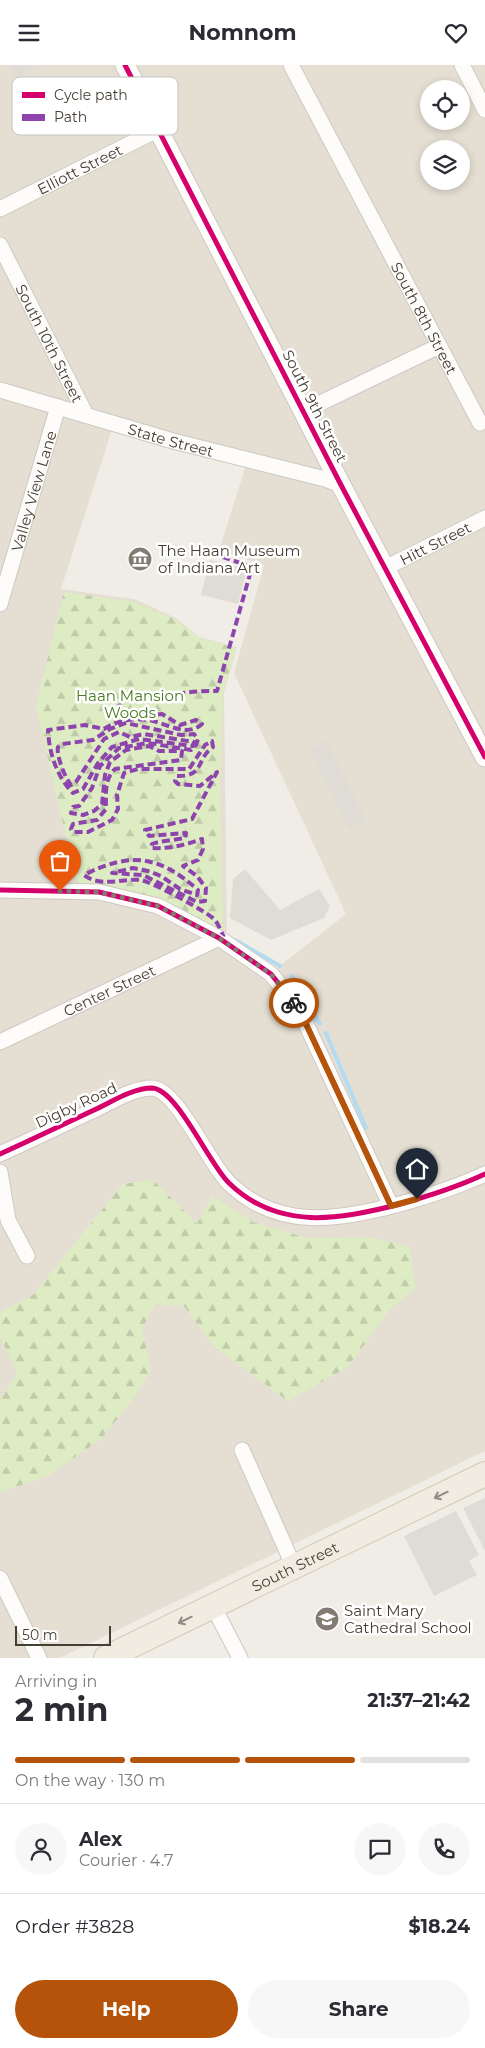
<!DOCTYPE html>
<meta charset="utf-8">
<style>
:root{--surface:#fff;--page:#f7f7f7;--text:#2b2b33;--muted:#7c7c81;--line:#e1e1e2;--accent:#b45309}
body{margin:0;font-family:Montserrat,sans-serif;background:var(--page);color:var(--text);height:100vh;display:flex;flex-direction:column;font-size:19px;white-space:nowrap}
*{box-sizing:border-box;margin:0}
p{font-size:16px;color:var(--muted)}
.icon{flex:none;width:28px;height:28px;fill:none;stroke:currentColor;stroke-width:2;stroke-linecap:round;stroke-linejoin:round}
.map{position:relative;height:1593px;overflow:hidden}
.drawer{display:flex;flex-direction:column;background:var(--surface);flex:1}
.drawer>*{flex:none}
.controls{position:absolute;left:420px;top:15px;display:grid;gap:10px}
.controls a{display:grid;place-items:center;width:50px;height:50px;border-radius:50%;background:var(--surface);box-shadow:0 2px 8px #0003;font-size:25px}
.scale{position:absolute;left:15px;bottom:12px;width:96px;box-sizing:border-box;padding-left:5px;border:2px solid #453e33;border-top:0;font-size:14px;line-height:18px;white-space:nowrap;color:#453e33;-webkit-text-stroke:4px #fff;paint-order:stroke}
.pin{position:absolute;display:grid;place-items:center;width:42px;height:42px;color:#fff;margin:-51px -21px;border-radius:50% 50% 50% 0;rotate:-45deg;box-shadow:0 0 5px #0007}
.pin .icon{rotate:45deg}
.courier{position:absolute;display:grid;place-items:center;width:50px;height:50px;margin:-25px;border:4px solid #b45309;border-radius:50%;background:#fff;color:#222;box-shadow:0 1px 6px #0007}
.headline em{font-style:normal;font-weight:700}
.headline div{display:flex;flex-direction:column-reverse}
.headline{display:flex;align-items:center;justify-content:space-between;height:85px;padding:0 15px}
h1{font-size:32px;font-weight:700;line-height:38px}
.bar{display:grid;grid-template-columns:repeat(4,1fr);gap:8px 5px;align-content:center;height:60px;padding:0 15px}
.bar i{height:6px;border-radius:4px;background:var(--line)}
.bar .current{background:var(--accent)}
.bar p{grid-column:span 4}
.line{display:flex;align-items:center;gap:12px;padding:0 15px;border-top:1px solid var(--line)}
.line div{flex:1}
.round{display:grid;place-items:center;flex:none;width:52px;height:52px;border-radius:26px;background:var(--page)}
.action{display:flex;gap:10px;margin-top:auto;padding:10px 15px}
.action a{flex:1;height:58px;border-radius:30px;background:var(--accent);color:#fff;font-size:20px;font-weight:700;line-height:58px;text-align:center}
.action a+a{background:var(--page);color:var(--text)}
header{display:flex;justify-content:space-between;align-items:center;height:65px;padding:0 15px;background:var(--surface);font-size:22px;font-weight:700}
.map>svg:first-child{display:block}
</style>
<header><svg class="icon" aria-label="menu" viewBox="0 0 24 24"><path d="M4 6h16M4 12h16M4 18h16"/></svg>Nomnom<svg class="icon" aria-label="heart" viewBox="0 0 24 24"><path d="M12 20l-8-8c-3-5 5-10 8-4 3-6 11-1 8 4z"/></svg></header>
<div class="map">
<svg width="485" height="1593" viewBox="0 0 485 1593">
<defs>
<pattern id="forest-firs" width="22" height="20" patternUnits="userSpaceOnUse" patternTransform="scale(1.25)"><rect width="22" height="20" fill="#deecc4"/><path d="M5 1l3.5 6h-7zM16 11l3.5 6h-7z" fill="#c0cba9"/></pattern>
</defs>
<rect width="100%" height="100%" fill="#f0ede6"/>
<path fill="#e5dfd3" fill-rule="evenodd" d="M0,0h485v1386l-425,207h-60v-1268l114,33 -53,166 73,10 42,19 23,19 38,10 -13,46 3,247 49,29 70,-55 -112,-241 30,-108 -45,-15 29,-91 -248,-72zM429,24h32v32h-32zM429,84h32v32h-32z"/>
<g fill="url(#forest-firs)">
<polygon points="64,527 134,537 175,554 199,573 236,583 223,627 220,724 223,868 77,820 36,640"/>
<polygon points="153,1115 197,1159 212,1131 253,1157 307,1173 367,1172 410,1182 415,1223 390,1244 348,1302 288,1336 214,1281 183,1240 154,1240 142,1264 151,1305 130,1338 101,1374 46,1412 0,1427 0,1334 18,1308 0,1272 0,1247 33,1230 123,1119"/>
</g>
<g fill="#dfdcd6">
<polygon points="9,0 39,0 15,12"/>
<polygon points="210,495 247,504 238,539 201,530"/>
<polygon points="326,676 366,755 349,764 309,684"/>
<polygon points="245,804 280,845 319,824 330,841 324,853 271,875 230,853 233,814"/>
<polygon points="485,1433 485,1486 463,1443"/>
<polygon points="456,1446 479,1490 469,1496 477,1510 434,1531 404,1471"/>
</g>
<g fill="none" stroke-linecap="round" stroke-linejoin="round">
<g stroke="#b3dbf1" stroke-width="4">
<polyline points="235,875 280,901"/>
<polyline points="292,911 320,959"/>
<polyline points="326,968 366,1063"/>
</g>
<defs>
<g id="minor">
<path id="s1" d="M291,0l189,358"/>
<polyline points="462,0 485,45"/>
<path id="s2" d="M0,144l159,-80"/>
<path id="s3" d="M0,180l86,170"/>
<path id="s4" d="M0,325l173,51 152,38 16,6"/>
<polyline points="304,346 439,281"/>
<path id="s5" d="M385,503l100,-50"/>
<path id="s6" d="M0,539l58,-197"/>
<polyline points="0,825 99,827 158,841 219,873 271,909 299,944 391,1141"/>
<path id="s7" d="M0,977l219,-104"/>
<path d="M0,1089c31,-14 62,-29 92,-43 18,-8 40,-23 60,-23 25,1 57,76 77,95 49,48 111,37 171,21 29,-8 57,-17 85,-30"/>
<polyline points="0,1107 8,1155 27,1191"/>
<polyline points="242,1385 294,1502"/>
<polyline points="0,1513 39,1593"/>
<polyline points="213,1541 240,1593"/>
</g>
<polyline id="tertiary" points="125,0 341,420 485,692"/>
<g id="primary">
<path id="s8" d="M106,1593l379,-184"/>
</g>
</defs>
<use href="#minor" stroke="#ccc9c2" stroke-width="17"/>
<use href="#tertiary" stroke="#ccc9c2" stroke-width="21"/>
<use href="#primary" stroke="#d3c9b2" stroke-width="26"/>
<use href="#minor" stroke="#fdfcfb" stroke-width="15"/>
<use href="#tertiary" stroke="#fdfcfb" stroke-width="19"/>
<use href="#primary" stroke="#f1ece2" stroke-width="24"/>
<path stroke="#8e44ad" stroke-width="4" stroke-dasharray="8 4" stroke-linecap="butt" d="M211,488l41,14 -35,124c-30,-1 -60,8 -90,3l-2,6 -6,3 3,10 5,5 35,-4 18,11 16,-5 6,4c-14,13 -33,1 -49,-3 -16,-4 -36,-1 -49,8l-19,-4 -37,5c1,23 9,47 25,63l10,-4 15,-26 14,-16 27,-8 54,7 1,-4 -50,-8 -14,3 -11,-5 -15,7 -28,43 -5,3c-6,-7 -15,-30 -13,-38l4,-3 31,-4 17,-11 16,-6 55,12 13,-1 4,5 -2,6 -5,5 -43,-7 -29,5 -19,18 -8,22 -13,18 -6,1 -2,6 12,2 11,-4 8,-7 3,-29 5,-13 16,-12 23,-4 10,5h23l-1,9 -66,9c-11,10 -9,27 -9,40l-9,11 -24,4 -2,5 3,3h14l24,-12 6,-11 -1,-14 7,-22 14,-4h51l16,-24 7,-4 1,6c-17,11 -8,30 -36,29l-2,5 3,3 22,2 17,-14 -25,47 -47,11 4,6 37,-3 -1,5c-10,2 -26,3 -33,6l-1,4c19,1 34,-3 51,-9l1,10 -5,11 -15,6 14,10 9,12 -1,13 -8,1 -54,-27 -31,-2 21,-5 15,3 13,5 19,13 17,6 1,-5c-38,-34 -67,-39 -114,-15 17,13 39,3 57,5 11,2 67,32 74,40 4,5 6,12 9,17"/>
<defs>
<g id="cycleway">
<polyline points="125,0 341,420 485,692"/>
<polyline points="0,825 99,827 158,841 219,873 271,909 299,944 391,1141"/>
<path d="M0,1089c31,-14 62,-29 92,-43 18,-8 40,-23 60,-23 25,1 57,76 77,95 49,48 111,37 171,21 29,-8 57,-17 85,-30"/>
</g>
</defs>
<use href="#cycleway" stroke="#fff" stroke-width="8"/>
<use href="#cycleway" stroke="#d6006c" stroke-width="5"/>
</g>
<defs><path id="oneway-shaft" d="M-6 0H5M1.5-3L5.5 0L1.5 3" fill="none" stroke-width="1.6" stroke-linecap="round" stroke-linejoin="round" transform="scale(1.25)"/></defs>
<g stroke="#928c82">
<use href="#oneway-shaft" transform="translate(441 1430) rotate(154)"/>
<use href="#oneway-shaft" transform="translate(185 1555) rotate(154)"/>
</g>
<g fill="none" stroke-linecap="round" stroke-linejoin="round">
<polyline stroke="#817b72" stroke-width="5" stroke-dasharray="0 9" points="60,826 99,827 158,841 219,873 271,909 294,938"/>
<polyline stroke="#b45309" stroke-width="6" points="294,938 299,944 391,1141 417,1134"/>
</g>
<defs>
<symbol id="museum-disc" viewBox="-11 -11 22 22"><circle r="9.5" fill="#817b72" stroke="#fff"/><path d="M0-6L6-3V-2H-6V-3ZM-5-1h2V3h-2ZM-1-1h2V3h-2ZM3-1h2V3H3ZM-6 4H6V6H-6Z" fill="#fff"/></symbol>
<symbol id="school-disc" viewBox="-11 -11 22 22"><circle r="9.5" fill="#817b72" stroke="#fff"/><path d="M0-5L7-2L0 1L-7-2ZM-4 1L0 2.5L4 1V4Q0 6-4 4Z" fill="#fff"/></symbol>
</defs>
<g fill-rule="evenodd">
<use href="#museum-disc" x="126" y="480" width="28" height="28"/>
<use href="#school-disc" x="313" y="1540" width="28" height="28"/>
</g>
<g text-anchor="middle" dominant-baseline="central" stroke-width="5" stroke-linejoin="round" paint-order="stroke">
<g font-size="15" fill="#453e33" stroke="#fff">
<text stroke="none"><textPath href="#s2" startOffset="89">Elliott Street</textPath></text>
<text stroke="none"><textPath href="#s1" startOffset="286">South 8th Street</textPath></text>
<text stroke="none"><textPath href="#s3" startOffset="110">South 10th Street</textPath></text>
<text transform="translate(315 341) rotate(63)">South 9th Street</text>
<text stroke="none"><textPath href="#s4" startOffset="178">State Street</textPath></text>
<text stroke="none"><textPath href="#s6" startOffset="118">Valley View Lane</textPath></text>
<text stroke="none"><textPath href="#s5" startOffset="56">Hitt Street</textPath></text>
<text stroke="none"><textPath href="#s7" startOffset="121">Center Street</textPath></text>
<text transform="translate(76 1040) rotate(-25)">Digby Road</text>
<text stroke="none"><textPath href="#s8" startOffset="210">South Street</textPath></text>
</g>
<g font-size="15" fill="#453e33" stroke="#fff" text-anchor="start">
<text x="158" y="485">The Haan Museum<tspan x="158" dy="17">of Indiana Art</tspan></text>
<text x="344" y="1545">Saint Mary<tspan x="344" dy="17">Cathedral School</tspan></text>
</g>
<g font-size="15" fill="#477c22" stroke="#fff">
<text x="130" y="630">Haan Mansion<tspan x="130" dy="17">Woods</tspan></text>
</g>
</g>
<rect x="12" y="12" width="166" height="58" rx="8" fill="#fff" stroke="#c7c5c2" stroke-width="1"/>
<rect x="22" y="27" width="23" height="6" fill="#d6006c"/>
<rect x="22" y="49" width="23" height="7" fill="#8e44ad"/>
<g font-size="14" fill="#453e33">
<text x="54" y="35">Cycle path</text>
<text x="54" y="57">Path</text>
</g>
</svg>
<div class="controls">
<a><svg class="icon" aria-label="locate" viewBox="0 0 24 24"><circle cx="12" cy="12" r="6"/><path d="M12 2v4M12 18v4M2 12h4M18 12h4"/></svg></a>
<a><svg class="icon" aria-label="layers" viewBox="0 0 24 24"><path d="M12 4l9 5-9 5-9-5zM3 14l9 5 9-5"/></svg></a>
</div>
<div class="scale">50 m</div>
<div class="pin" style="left:60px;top:826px;background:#ea580c"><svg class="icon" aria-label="bag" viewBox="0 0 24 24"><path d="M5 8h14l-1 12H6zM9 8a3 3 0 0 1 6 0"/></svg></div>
<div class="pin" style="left:417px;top:1134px;background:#1f2937"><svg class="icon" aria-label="home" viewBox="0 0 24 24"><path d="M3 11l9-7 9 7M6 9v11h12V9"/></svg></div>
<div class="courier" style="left:294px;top:938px"><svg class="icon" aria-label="bike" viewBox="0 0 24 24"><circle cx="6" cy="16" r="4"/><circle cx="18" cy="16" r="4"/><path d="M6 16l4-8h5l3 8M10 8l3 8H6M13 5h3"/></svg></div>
</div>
<section class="drawer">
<div class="headline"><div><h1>2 min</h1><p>Arriving in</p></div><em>21:37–21:42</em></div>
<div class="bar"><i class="current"></i><i class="current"></i><i class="current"></i><i></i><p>On the way · 130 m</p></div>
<div class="line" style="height:90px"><a class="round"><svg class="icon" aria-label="person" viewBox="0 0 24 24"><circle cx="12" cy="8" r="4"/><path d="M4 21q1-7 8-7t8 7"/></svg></a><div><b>Alex</b><p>Courier · 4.7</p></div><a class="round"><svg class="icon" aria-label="chat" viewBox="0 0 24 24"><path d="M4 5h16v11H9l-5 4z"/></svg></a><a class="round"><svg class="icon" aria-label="phone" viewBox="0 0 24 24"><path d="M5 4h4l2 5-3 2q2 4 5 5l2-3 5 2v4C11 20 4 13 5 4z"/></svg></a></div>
<div class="line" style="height:65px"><div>Order #3828</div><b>$18.24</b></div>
<div class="action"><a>Help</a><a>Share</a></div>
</section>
